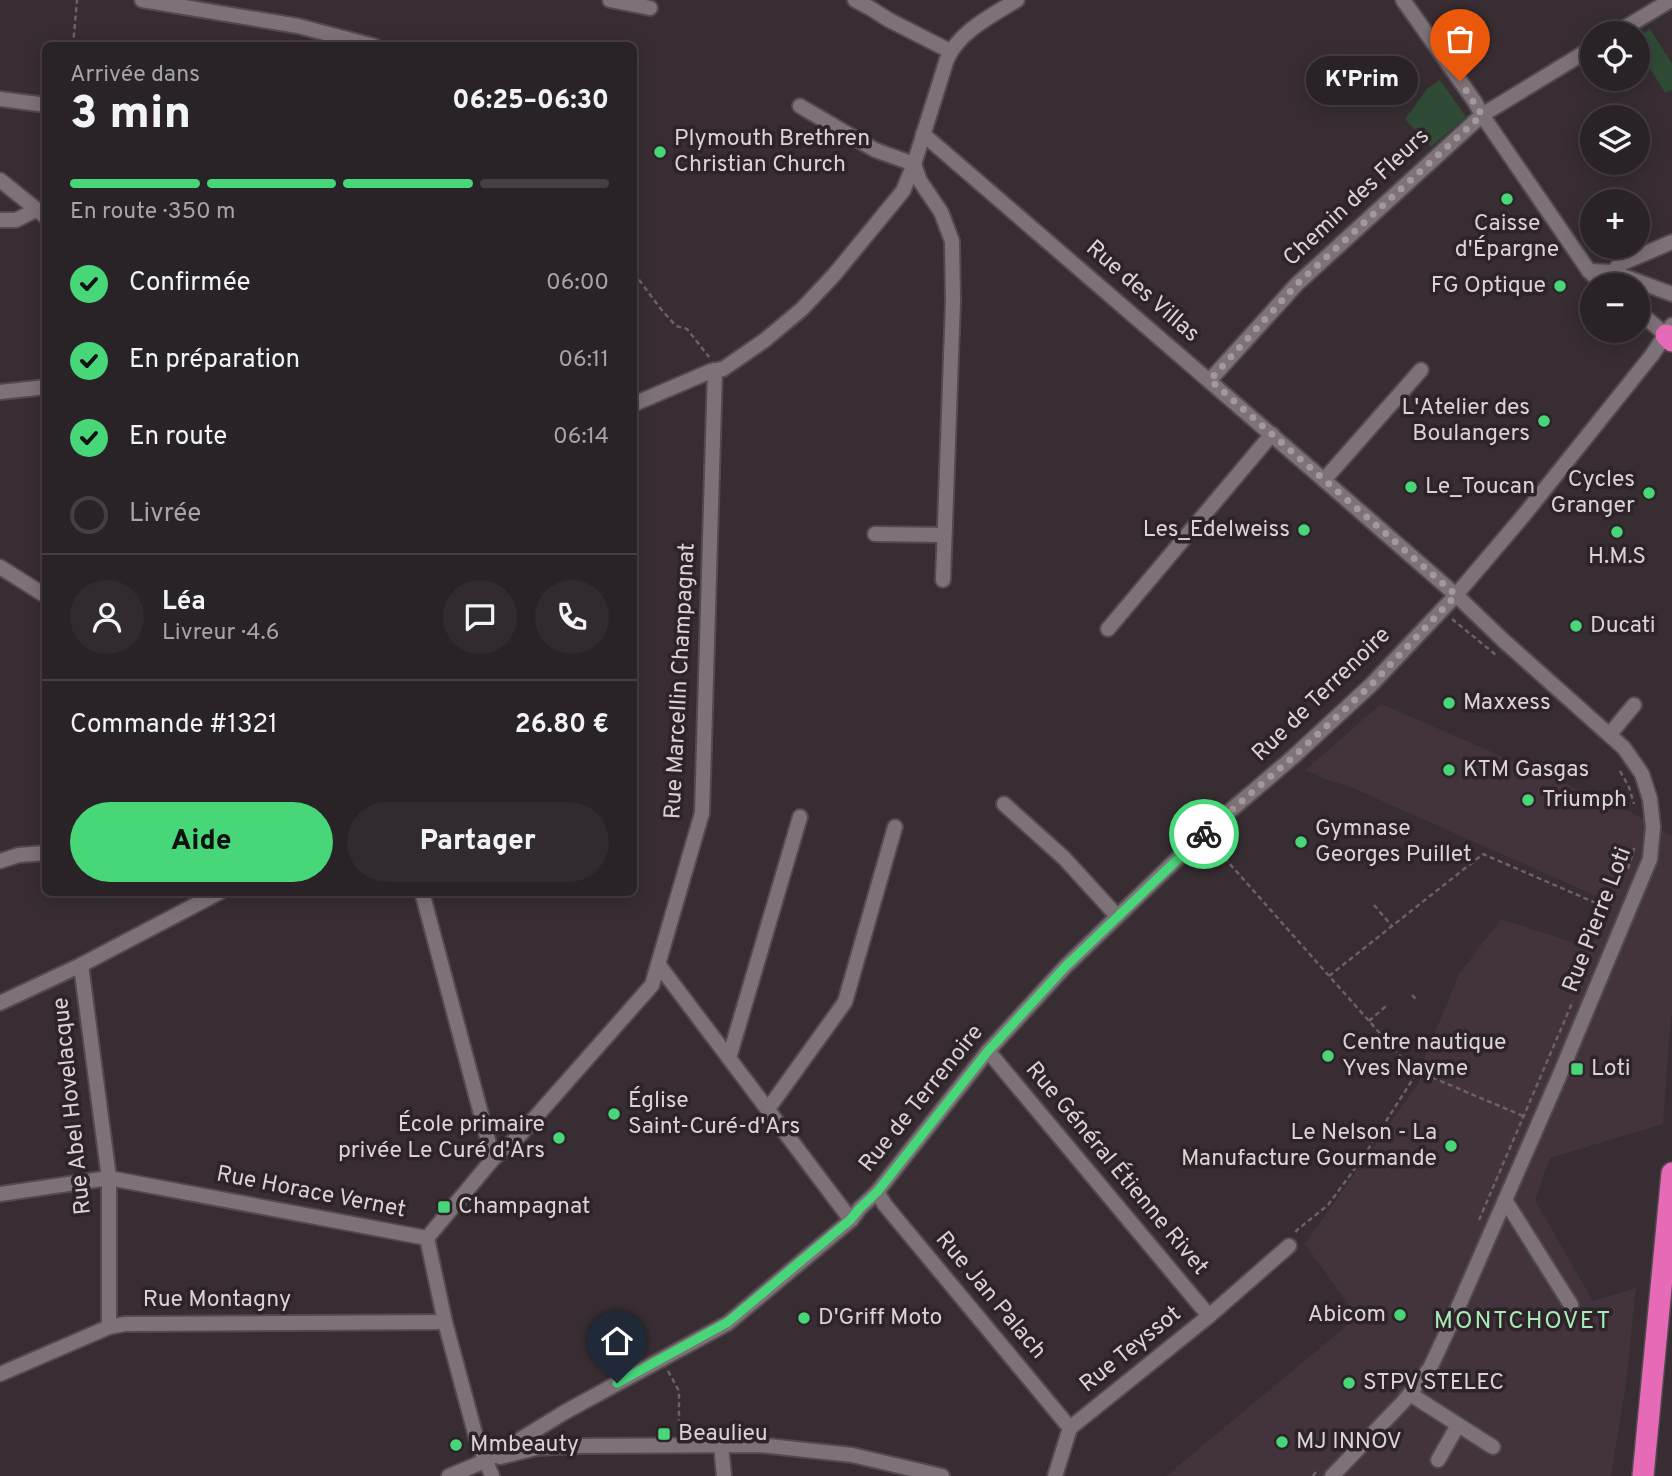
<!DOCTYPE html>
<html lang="fr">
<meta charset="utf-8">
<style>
:root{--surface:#292226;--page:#312a2e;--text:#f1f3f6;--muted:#a5a4a7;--line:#453f43;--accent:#47d779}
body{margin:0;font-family:Overpass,sans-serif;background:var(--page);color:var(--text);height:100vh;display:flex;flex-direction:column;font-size:26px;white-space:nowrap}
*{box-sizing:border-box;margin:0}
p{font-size:23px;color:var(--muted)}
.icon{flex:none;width:38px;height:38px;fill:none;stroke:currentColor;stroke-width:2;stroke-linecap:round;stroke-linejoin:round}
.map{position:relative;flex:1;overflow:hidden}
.side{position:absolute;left:42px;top:42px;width:595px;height:854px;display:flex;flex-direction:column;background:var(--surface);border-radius:10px;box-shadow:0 4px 18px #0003,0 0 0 2px var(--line)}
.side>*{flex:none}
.buttons{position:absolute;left:1580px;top:21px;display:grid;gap:14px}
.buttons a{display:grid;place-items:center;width:70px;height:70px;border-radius:50%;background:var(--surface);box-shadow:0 4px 18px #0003,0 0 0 2px var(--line);font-size:35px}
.pin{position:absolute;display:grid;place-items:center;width:60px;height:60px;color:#fff;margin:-72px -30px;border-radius:50% 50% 50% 0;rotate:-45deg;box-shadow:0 0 7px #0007}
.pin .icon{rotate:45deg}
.courier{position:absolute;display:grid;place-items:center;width:70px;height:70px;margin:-35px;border:5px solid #47d779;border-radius:50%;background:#fff;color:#222;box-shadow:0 2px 9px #0007}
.bubble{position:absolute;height:49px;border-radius:24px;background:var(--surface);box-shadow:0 4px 18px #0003,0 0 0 2px var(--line);font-size:23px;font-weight:800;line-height:49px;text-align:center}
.overview em{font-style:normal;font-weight:800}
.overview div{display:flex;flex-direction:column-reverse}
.overview{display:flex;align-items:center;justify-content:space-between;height:119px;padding:0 28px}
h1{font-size:46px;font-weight:800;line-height:52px}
.bar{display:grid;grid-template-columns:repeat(4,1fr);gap:10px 7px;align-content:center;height:84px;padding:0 28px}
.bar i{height:9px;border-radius:5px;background:var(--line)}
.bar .on{background:var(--accent)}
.bar p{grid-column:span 4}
.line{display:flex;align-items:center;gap:18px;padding:0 28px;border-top:2px solid var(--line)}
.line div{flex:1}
.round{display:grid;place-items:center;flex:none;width:74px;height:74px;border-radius:37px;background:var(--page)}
ol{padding:0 28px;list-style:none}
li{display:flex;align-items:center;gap:21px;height:77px}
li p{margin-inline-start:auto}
li .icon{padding:7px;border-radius:50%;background:var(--accent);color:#111;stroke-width:4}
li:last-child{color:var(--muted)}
li i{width:38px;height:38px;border:4px solid var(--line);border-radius:50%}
.action{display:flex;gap:14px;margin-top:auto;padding:14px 28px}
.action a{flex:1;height:80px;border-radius:42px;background:var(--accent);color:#111;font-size:28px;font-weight:800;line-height:80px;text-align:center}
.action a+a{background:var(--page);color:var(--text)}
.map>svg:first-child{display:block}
</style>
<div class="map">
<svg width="1672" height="1476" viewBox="0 0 1672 1476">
<rect width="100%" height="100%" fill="#372d32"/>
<polygon fill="#43333c" points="1381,704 1631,812 1672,836 1672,1011 1669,1040 1663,1124 1550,1158 1535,1200 1593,1301 1636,1288 1626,1384 1611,1476 1166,1476 1357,1317 1305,1244 1419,1082 1422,1064 1459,974 1501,919 1590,948 1612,903 1348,786 1327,780 1305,770"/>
<g fill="#2f4b36">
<polygon points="1650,29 1672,64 1672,90 1665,93 1638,48 1638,37"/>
<polygon points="1440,80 1466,117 1431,147 1405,119 1427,89"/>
</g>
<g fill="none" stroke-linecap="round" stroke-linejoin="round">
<defs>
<g id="minor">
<polyline points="142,0 298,26 374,46"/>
<polyline points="610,0 650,8"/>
<polyline points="855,0 870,8 889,20 950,51"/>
<polyline points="1403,0 1475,102 1482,115 1589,271 1603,285"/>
<polyline points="1616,33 1671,0"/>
<polyline points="0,99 46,105"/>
<polyline points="800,106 875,150 914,164 920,181 941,212 952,241 953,301 943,580"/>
<polyline points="923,134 1324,480 1456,595 1504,641 1624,748 1642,774 1650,799 1653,827 1650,859 1558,1079 1453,1319 1430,1368 1404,1401 1332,1476"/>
<polyline points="0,180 46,217"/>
<polyline points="0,220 16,220 36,210"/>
<polyline points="1589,271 1612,272 1672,294"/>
<polyline points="1607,278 1620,264 1672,242"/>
<polyline points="1638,311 1666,335"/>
<polyline points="1210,380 1297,284 1482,115 1592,48"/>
<polyline points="0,392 46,387"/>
<path d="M634,404l77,-33 12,-2 42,-29 37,-31 32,-34 69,-84 11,-27 33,-105c13,-28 44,-43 70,-59"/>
<polyline points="1324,480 1421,370"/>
<polyline points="875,534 944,535"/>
<polyline points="0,567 46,596"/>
<polyline points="1108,629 1272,434"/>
<polyline points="1610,734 1634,705"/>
<polyline points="1004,804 1064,858 1117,916"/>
<polyline points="0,861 19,855 46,853"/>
<polyline points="422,892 493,1159"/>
<polyline points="658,964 851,1220"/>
<polyline points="81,965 109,1178 109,1327"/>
<polyline points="0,1003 81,965 220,892"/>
<polyline points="988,1051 1209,1316"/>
<polyline points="729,1058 800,817"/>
<polyline points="768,1109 845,1002 895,827"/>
<polyline points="877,1192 885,1205 1070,1428"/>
<polyline points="0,1194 109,1178 427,1238"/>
<polyline points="1505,1200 1571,1305"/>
<polyline points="427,1238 493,1159 518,1137 652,985 702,813 715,370"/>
<polyline points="427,1238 445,1322 476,1437 492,1476"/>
<polyline points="0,1374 109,1327 125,1324 445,1322"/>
<polyline points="1410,1394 1493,1447"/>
<polyline points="721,1445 724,1476"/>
<polyline points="500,1457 537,1448 574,1446 760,1445 852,1455 942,1476"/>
<polyline points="1438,1460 1458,1425"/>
<polyline points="449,1476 485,1461 565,1412 728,1323 851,1220 860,1208 877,1192 988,1051 1065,967 1203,834 1292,758 1371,685 1456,595 1524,515 1652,355 1672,325"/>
<polyline points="1055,1476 1070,1428 1209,1316 1289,1246"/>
</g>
<g id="highway">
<polyline points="1666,335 1672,341"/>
<polyline points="1643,1476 1672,1173"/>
</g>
</defs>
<use href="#minor" stroke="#534a4f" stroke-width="18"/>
<use href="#highway" stroke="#534a4f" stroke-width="24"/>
<g stroke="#6b6267" stroke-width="2.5" stroke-dasharray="5 3.5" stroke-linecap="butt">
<polyline points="73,46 77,0"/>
<polyline points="634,273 660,308 676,326 687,329 709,357"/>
<polyline points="1452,619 1496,655"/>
<polyline points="1620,771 1629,787 1634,804"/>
<polyline points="1213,845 1416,1074 1362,1159 1328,1205 1297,1230 1295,1233"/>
<polyline points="1628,869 1635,845"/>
<polyline points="1374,905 1392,926"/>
<polyline points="1329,976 1483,854 1612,910"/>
<polyline points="1412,995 1416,999"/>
<polyline points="1369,1021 1386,1006"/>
<polyline points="1416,1074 1424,1074 1523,1116"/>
<polyline points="1479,1220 1573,1001"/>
<polyline points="668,1371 679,1391 679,1432"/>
<polyline points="1313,1476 1318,1469"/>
</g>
<use href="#minor" stroke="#7d7278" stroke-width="14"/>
<use href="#highway" stroke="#e66ab6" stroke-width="21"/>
</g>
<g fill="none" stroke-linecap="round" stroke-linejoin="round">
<polyline stroke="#a1999d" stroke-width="7" stroke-dasharray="0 12.6" points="1204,834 1292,758 1371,685 1456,595 1210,380 1297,284 1482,115 1460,81"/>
<polyline stroke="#47d779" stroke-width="9" points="617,1383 728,1322 850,1220 860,1208 877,1192 988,1051 1065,967 1204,834"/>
</g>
<g fill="#47d779" stroke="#2d2329" stroke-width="2.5">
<circle cx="660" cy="152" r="7"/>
<circle cx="1507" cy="199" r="7"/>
<circle cx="1560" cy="286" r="7"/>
<circle cx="1544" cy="421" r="7"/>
<circle cx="1411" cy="487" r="7"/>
<circle cx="1649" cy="493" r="7"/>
<circle cx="1304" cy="530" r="7"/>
<circle cx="1617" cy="532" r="7"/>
<circle cx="1576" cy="626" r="7"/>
<circle cx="1449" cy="703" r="7"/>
<circle cx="1449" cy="770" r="7"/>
<circle cx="1528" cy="800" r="7"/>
<circle cx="1301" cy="842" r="7"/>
<circle cx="1328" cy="1056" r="7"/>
<rect x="1570" y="1062" width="14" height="14" rx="3.5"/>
<circle cx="614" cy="1114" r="7"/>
<circle cx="559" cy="1138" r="7"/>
<circle cx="1451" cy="1146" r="7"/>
<rect x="437" y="1200" width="14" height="14" rx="3.5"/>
<circle cx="1400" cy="1315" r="7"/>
<circle cx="804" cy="1318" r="7"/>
<circle cx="1349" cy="1383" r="7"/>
<rect x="657" y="1427" width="14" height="14" rx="3.5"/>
<circle cx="1282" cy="1442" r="7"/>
<circle cx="456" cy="1445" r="7"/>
</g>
<g text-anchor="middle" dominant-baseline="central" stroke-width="7" stroke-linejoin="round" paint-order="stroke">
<g font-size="23" fill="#dad3d6" stroke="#2d2329" text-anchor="start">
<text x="674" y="139">Plymouth Brethren<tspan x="674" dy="26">Christian Church</tspan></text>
<text x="1507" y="224" text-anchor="middle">Caisse<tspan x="1507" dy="26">d'Épargne</tspan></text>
<text x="1546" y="286" text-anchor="end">FG Optique</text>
<text x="1530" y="408" text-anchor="end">L'Atelier des<tspan x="1530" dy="26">Boulangers</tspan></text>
<text x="1635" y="480" text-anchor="end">Cycles<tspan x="1635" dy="26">Granger</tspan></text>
<text x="1425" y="487">Le_Toucan</text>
<text x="1290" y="530" text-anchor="end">Les_Edelweiss</text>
<text x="1617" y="557" text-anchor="middle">H.M.S</text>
<text x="1590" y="626">Ducati</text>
<text x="1463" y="703">Maxxess</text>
<text x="1463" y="770">KTM Gasgas</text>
<text x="1542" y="800">Triumph</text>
<text x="1315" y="829">Gymnase<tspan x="1315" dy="26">Georges Puillet</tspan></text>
<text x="1342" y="1043">Centre nautique<tspan x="1342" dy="26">Yves Nayme</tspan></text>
<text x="1591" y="1069">Loti</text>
<text x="628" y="1101">Église<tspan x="628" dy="26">Saint-Curé-d'Ars</tspan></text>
<text x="545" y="1125" text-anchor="end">École primaire<tspan x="545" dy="26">privée Le Curé d'Ars</tspan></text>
<text x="1437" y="1133" text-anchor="end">Le Nelson - La<tspan x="1437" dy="26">Manufacture Gourmande</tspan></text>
<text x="458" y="1207">Champagnat</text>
<text x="1386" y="1315" text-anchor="end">Abicom</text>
<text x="818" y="1318">D'Griff Moto</text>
<text x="1363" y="1383">STPV STELEC</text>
<text x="678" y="1434">Beaulieu</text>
<text x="1296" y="1442">MJ INNOV</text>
<text x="470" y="1445">Mmbeauty</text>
</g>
<g font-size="23" fill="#dad3d6" stroke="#2d2329">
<text transform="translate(1357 198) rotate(-43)">Chemin des Fleurs</text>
<text transform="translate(1142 292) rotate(41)">Rue des Villas</text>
<text transform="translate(681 681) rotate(-87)">Rue Marcellin Champagnat</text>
<text transform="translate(1322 695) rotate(-44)">Rue de Terrenoire</text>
<text transform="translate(1598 920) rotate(-69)">Rue Pierre Loti</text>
<text transform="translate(922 1099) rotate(-51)">Rue de Terrenoire</text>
<text transform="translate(73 1106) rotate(-96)">Rue Abel Hovelacque</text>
<text transform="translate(1116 1169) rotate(50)">Rue Général Étienne Rivet</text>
<text transform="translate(311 1193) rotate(11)">Rue Horace Vernet</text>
<text transform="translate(990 1296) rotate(50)">Rue Jan Palach</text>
<text x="217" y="1300">Rue Montagny</text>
<text transform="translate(1131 1350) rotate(-39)">Rue Teyssot</text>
</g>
<g font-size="24" letter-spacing="2" fill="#a7ebb7" stroke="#2d2329">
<text x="1523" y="1322">MONTCHOVET</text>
</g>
</g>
</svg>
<div class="buttons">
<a><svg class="icon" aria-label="locate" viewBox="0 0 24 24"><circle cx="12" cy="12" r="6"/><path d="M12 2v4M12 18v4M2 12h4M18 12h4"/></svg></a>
<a><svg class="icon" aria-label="layers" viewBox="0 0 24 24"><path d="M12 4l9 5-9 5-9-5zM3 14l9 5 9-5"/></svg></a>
<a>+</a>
<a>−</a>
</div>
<div class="pin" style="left:1460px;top:81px;background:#ea580c"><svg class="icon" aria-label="bag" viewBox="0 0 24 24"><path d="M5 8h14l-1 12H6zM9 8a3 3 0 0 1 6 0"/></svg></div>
<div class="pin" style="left:617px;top:1383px;background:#1f2937"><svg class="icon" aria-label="home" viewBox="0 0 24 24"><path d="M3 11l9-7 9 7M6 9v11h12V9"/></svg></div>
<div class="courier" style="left:1204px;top:834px"><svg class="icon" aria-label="bike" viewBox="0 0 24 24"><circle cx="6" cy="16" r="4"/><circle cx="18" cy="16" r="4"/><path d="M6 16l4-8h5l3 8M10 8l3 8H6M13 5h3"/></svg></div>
<div class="bubble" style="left:1306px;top:56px;width:112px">K'Prim</div>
<section class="side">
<div class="overview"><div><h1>3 min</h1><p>Arrivée dans</p></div><em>06:25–06:30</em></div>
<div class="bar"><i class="on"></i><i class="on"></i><i class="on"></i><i></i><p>En route · 350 m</p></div>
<ol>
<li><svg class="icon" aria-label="check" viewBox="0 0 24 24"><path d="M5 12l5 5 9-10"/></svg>Confirmée<p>06:00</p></li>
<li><svg class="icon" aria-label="check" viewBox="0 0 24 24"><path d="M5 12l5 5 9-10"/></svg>En préparation<p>06:11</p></li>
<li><svg class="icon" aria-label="check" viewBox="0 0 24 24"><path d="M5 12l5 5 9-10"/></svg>En route<p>06:14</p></li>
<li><i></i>Livrée</li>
</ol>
<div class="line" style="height:126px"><a class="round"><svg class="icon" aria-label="person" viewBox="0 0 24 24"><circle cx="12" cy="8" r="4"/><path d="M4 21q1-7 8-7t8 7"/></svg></a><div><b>Léa</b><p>Livreur · 4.6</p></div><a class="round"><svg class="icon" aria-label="chat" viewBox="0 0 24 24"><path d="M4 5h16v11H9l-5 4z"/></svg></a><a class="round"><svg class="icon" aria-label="phone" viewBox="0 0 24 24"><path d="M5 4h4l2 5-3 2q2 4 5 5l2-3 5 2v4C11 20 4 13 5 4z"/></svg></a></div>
<div class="line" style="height:91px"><div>Commande #1321</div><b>26.80 €</b></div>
<div class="action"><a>Aide</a><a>Partager</a></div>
</section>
</div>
